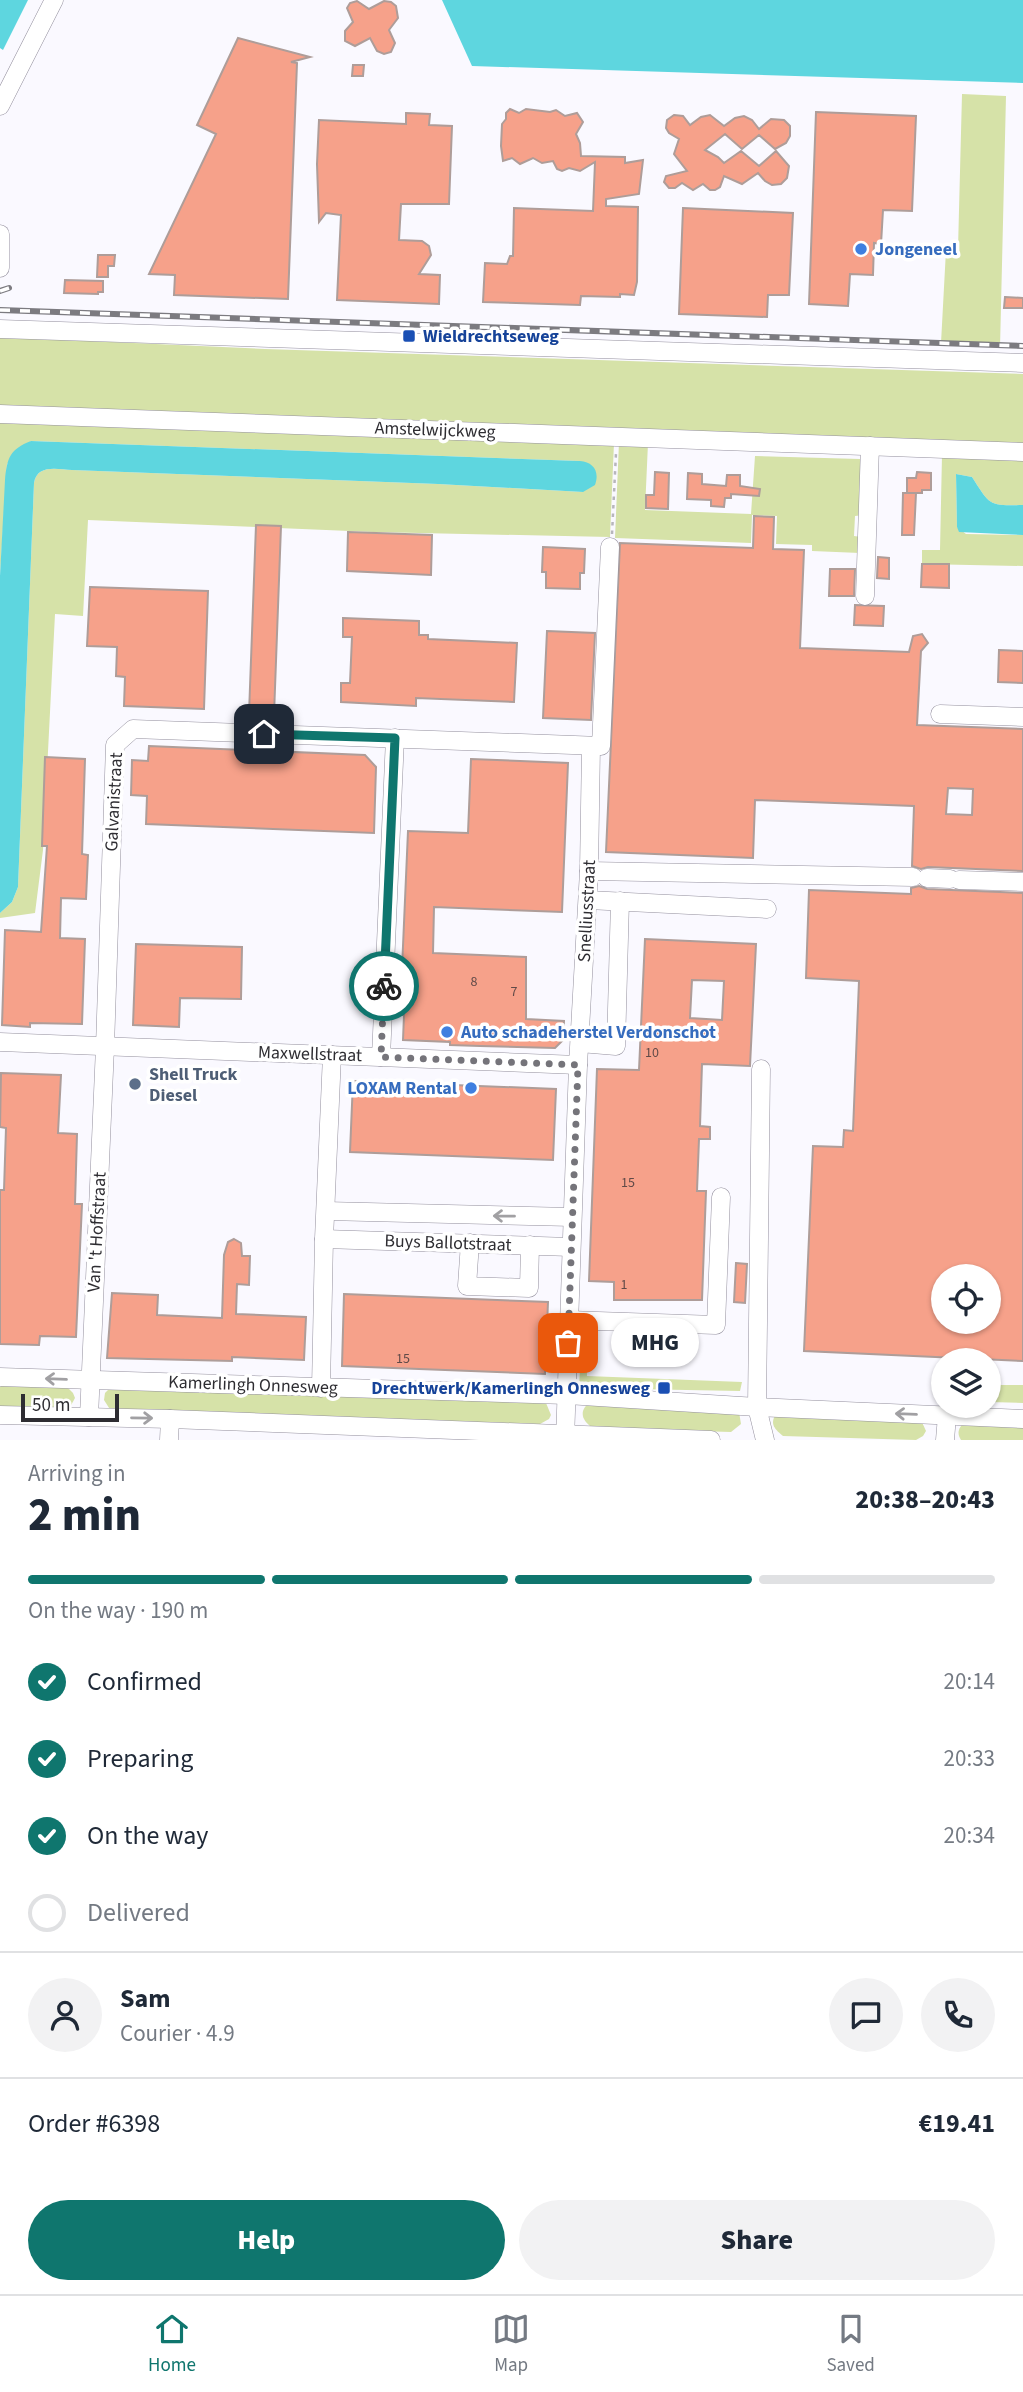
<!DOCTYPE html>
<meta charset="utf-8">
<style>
:root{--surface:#fff;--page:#f2f2f3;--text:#1f2937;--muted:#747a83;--line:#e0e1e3;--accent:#0f766e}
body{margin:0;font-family:"Source Sans 3",sans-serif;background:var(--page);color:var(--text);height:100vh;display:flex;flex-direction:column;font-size:26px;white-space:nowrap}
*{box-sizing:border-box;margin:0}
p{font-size:23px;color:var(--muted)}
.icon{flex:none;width:38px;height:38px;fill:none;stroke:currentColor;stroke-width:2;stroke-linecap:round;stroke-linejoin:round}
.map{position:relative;height:1440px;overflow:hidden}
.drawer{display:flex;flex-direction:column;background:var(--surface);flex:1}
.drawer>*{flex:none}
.controls{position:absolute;left:931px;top:1264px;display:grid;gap:14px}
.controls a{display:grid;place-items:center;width:70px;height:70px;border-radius:50%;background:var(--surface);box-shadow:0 2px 5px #0004;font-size:35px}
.scale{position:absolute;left:21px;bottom:18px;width:98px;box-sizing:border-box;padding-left:7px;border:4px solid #2e2d32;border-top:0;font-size:19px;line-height:24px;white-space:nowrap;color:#2e2d32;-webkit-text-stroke:5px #fff;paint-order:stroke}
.pin{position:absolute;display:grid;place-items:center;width:60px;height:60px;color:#fff;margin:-30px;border-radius:14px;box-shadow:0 4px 10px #0006}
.courier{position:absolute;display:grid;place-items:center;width:70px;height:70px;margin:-35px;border:5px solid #0f766e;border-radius:50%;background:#fff;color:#222;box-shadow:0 2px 9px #0007}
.bubble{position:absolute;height:49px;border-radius:24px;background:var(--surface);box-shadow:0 2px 5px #0004;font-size:23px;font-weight:800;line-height:49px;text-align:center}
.headline em{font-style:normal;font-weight:800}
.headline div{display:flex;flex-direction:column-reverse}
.headline{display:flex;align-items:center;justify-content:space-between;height:119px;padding:0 28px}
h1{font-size:46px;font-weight:800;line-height:52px}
.bar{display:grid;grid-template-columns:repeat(4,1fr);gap:10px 7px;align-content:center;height:84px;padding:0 28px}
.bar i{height:9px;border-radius:5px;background:var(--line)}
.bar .selected{background:var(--accent)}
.bar p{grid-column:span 4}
.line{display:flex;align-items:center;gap:18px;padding:0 28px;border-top:2px solid var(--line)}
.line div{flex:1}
.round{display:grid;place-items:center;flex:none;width:74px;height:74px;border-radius:37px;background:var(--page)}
ol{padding:0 28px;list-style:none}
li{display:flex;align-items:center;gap:21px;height:77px}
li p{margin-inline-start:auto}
li .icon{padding:7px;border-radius:50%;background:var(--accent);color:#fff;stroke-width:4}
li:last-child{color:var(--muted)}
li i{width:38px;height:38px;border:4px solid var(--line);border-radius:50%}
.cta{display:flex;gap:14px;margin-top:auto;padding:14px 28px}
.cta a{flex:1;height:80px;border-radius:42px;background:var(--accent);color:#fff;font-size:28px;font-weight:800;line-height:80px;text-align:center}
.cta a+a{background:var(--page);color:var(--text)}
.tab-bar{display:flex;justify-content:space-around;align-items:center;height:98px;border-top:2px solid var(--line);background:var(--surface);font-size:19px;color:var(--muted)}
.tab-bar a{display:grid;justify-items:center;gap:4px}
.tab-bar .selected{color:var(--accent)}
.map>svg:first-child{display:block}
</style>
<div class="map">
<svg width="1023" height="1440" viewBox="0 0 1023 1440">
<rect width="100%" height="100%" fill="#faf9ff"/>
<g fill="#d6e2a8">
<polygon points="962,94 1006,96 1000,348 941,343 946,250 958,249"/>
<polygon points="0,337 265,349 1023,374 1023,446 0,409"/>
<path d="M0,420l614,23 -4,94 -236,-5 -286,-12 -5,96 -28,-2 -12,236 -8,63 -35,5v-5l12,-11 6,-15 16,-404c3,-19 23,-14 38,-13l366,14 145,8 -3,-31 -549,-20 -24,23 -7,112z"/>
<polygon points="619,442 648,443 645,510 751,514 755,456 860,459 864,467 864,515 855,516 854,536 861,537 860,553 812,551 812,545 776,544 777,516 752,515 751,543 615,538"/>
<path d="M942,455l81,3v47c-35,1 -33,0 -51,-28l-16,-3 1,53 9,7 57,1v31l-101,-2v-14h18z"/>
<polygon points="582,1328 587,1329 587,1376 742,1382 740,1391 579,1388"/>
<polygon points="3,1385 67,1387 73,1393 75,1398 69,1409 0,1407 0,1387"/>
<polygon points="989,1385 1023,1385 1023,1403 989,1402"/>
<polygon points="111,1387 541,1400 546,1403 551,1415 549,1419 540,1424 111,1411 104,1400 105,1393"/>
<path d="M590,1402l149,10 2,12 -10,8 -138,-4c-11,-7 -15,-17 -3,-26z"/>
<path d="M778,1412l143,8 5,11 -3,5 -7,4 -133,-4c-10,-8 -14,-14 -5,-24z"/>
<path d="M966,1421l57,3v16h-62c-5,-8 -2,-13 5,-19z"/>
</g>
<g fill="#5ed6df">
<polygon points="0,0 28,0 3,50 0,48"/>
<polygon points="442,0 1023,0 1023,83 472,66"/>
<path d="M31,441l549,20c13,1 20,10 15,24l-12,7 -145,-8 -366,-14c-15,-1 -35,-6 -38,13l-16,404 -6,15 -12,11v-337l5,-96c2,-22 5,-31 26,-39z"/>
<path d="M956,474l16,3c18,28 16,29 51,28v30l-64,-3 -2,-5z"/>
</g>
<g fill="#f6a18a" stroke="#ae9d99" stroke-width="2" fill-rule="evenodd">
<polygon points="357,1 369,9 384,1 391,2 396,6 398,18 389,30 395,43 391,52 384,54 377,51 370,38 355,46 345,41 345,31 353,22 347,8 350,3"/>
<polygon points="238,38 310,57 291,62 297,63 288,299 174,295 175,275 149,274 216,134 197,125"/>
<polygon points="353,65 364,65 363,76 352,76"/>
<polygon points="510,109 519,113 526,109 550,112 556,110 565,116 577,113 583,122 576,134 580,143 581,156 625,157 625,163 643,160 639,194 606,199 606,206 638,207 637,282 634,295 620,294 620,297 581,296 580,305 483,302 485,263 507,264 510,256 513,256 514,208 593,211 595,162 580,171 569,168 562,171 557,169 553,161 542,163 533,158 520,164 512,158 503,161 501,146 502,124 506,119 506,113"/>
<polygon points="816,112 916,116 912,211 883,210 881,244 874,243 873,275 850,274 848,306 809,304"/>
<polygon points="406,113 430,114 429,125 452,126 449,204 401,204 399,240 422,241 429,246 431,255 419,274 440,275 439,304 337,300 341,215 326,213 319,222 317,164 319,120 406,124"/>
<polygon points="674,115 683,116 690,125 701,117 710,115 724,126 735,118 744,116 752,120 759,129 771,119 784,120 790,126 790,136 786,143 775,149 759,135 742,149 725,134 705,150 718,157 724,163 741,151 759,166 776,151 789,166 787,178 781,184 772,185 765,181 758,173 742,184 724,176 720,187 715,190 710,190 703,184 693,190 682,183 675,188 669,188 664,182 666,176 687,171 674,154 679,139 669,133 666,128 667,120"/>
<polygon points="683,208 793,213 789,295 768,295 767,317 679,314"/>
<polygon points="98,255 115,255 114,266 108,266 108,277 97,277"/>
<polygon points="65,280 103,281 103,292 98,292 98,294 64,293"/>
<polygon points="1005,297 1023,298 1023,308 1004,308"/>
<polygon points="655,472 669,473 668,509 646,508 646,495 654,495"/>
<polygon points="917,472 931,473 931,490 922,490 922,493 907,493 907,478 916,478"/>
<polygon points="688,473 702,474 702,484 726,486 727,475 740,475 740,486 760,489 759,496 731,494 731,498 725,498 724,507 711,506 711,500 687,499"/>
<polygon points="903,493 916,493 914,535 902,535"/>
<path d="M754,516l20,1 -1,32 31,1 -4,98 109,4 4,-16 9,-2 6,9 -7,8 -4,74 106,4v142l-95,-4 -7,2 -9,-3 2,-60 -159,-6 -2,58 -147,-6 14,-309 133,5zM948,788l25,1 -1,26 -26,-1z"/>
<polygon points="256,525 281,526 274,715 249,714"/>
<polygon points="348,532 432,535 431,575 347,571"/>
<polygon points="543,547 585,549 584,573 580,573 580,589 546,588 546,572 542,572"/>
<polygon points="878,557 889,558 889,579 877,578"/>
<polygon points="922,564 949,564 949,588 921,587"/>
<polygon points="830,569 855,569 854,596 829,596"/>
<polygon points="90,587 208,591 204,709 124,706 125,677 116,676 117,647 87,646"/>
<polygon points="855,605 884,606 883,626 854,625"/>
<polygon points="343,618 419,621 419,635 428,635 428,639 517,643 514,702 416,698 416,706 341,702 341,683 350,683 352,637 343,637"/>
<polygon points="547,631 595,633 591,720 543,718"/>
<polygon points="999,650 1023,651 1023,683 998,682"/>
<polygon points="149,746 365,755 376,767 374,833 146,824 147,796 131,795 132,760 148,761"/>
<polygon points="45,757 85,759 82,854 88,855 86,899 61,898 60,938 85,939 82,1024 30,1023 30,1027 2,1025 5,930 41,932 47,846 42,846"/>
<polygon points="471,759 568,763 562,912 434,907 433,953 526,957 526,1019 564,1021 563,1040 555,1048 480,1046 450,1045 450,1042 403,1040 404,1015 400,1015 408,831 468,833"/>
<path d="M919,886l8,3 96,4v468l-219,-10 9,-205 30,1 1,-17 9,1 6,-150 -53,-3 3,-88 102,4v-6zM943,1276h46v45h-46z"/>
<path d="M645,939l111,5 -6,122 -48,-2 -2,62 10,1v12h-11l-2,52h9l-4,109h-88v-18l-25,-1 8,-212 42,1zM692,980l32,1 -2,39 -32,-2z"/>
<polygon points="136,944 242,947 241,999 180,998 179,1027 133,1025"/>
<polygon points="1,1073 61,1075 58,1133 77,1134 75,1204 82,1204 76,1337 40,1336 39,1345 0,1344 0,1190 4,1190 6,1128 0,1127"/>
<polygon points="353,1081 556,1089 553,1160 350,1152"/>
<polygon points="234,1239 241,1243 242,1256 250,1256 249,1285 237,1284 236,1314 306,1317 304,1360 232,1357 232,1361 107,1358 112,1293 158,1295 157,1315 222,1318 224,1255 228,1242"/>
<polygon points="736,1263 747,1264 745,1303 734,1302"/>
<polygon points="344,1294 548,1302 545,1374 342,1366"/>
</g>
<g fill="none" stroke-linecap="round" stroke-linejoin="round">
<defs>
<g id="minor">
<polyline points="0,106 54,0"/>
<polyline points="0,234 0,268"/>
<polyline points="0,329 1023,363"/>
<polyline points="0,414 1023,452"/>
<polyline points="865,596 870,446"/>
<polyline points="940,714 1023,717"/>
<polyline points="589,871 913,877"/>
<polyline points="927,878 950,879"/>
<polyline points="959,880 1023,882"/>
<polyline points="588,900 767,909"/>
<polyline points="0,1042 578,1065"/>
<polyline points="580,1043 616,1046 620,901"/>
<polyline points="381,1057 395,738"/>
<polyline points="761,1069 757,1407 765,1440"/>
<polyline points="326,1211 572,1217"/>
<polyline points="324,1239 571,1247"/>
<polyline points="470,1243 467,1286 529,1288 530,1245"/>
<polyline points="568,1320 716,1325 721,1197"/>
<polyline points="0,1377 567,1395 757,1407 1023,1419"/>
<polyline points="321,1388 324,1239 332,1055"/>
<polyline points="0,1415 170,1419 711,1440"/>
<polyline points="89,1417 105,1047 115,745 133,729 601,746 610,547"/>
<polyline points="169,1440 170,1419"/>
<polyline points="565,1440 578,1065 589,871 591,746"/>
<polyline points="945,1440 947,1416"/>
</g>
</defs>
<use href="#minor" stroke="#94909e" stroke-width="19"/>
<polyline stroke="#b7b6bc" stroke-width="2.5" stroke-dasharray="3.5 5" stroke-linecap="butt" points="612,534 616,453"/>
<use href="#minor" stroke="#fff" stroke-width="18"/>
<defs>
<g id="rail">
<polyline points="0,291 9,288"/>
<polyline points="0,310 1023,346"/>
</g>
</defs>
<use href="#rail" stroke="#7c7b80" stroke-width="6"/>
<use href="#rail" stroke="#fff" stroke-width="3.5" stroke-dasharray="10" stroke-linecap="butt"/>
</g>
<defs><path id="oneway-shaft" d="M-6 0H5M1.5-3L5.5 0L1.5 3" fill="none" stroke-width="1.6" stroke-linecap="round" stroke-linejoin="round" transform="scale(1.75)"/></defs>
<g stroke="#a1a0a3">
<use href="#oneway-shaft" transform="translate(504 1216) rotate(-179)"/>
<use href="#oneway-shaft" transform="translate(56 1379) rotate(-178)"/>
<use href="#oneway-shaft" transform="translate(906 1414) rotate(-178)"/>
<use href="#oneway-shaft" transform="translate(142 1418) rotate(1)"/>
</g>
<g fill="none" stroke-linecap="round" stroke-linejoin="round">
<polyline stroke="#75747a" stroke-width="7" stroke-dasharray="0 12.6" points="384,986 381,1057 578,1065 568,1343"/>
<polyline stroke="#0f766e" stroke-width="9" points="264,734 395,738 384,986"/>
</g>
<g fill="#3f7fe0" stroke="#fff" stroke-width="2.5">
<circle cx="861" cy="249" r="7"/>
<circle cx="447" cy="1032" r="7"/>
<circle cx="471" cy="1088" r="7"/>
</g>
<g fill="#1a4fb4" stroke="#fff" stroke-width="2.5">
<rect x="402" y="329" width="14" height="14" rx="3.5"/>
<rect x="657" y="1381" width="14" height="14" rx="3.5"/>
</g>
<circle fill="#5c6f8a" stroke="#fff" stroke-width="2.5" cx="135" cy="1084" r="7"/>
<g text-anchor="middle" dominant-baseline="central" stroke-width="7" stroke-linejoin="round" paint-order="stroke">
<g font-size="14" fill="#604a48">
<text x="474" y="982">8</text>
<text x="514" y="992">7</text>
<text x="652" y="1053">10</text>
<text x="628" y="1183">15</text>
<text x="624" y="1285">1</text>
<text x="403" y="1359">15</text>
</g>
<g font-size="18" font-weight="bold" fill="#366cbe" stroke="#fff" text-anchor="start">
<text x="875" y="249">Jongeneel</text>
<text x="461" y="1032">Auto schadeherstel Verdonschot</text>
<text x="457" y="1088" text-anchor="end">LOXAM Rental</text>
</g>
<g font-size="18" font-weight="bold" fill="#164399" stroke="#fff" text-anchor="start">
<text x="423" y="336">Wieldrechtseweg</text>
<text x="650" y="1388" text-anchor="end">Drechtwerk/Kamerlingh Onnesweg</text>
</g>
<g font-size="18" fill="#2e2d32" stroke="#fff">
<text transform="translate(435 430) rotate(2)">Amstelwijckweg</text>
<text transform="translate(114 802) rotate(-87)">Galvanistraat</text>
<text transform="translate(587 911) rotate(-87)">Snelliusstraat</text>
<text transform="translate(310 1054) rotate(2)">Maxwellstraat</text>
<text transform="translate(97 1232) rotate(-87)">Van 't Hoffstraat</text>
<text transform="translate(448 1243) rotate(2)">Buys Ballotstraat</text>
<text transform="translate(253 1385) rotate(2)">Kamerlingh Onnesweg</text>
</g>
<g font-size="18" font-weight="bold" fill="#4e5e75" stroke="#fff" text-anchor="start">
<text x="149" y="1074">Shell Truck<tspan x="149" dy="21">Diesel</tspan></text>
</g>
</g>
</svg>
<div class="controls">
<a><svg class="icon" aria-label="locate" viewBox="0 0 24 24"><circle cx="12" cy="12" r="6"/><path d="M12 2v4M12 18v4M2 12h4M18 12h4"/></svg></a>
<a><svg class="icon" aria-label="layers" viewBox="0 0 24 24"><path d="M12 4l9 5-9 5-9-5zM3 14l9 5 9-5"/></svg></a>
</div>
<div class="scale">50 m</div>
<div class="pin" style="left:568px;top:1343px;background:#ea580c"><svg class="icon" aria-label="bag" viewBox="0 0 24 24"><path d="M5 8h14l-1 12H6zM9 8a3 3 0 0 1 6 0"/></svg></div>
<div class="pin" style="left:264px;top:734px;background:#1f2937"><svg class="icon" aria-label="home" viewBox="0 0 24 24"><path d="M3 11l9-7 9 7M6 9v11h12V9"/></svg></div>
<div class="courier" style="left:384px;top:986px"><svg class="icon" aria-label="bike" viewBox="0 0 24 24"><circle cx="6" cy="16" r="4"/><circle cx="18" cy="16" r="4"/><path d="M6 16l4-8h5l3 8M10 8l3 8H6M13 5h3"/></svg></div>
<div class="bubble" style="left:611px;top:1318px;width:88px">MHG</div>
</div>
<section class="drawer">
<div class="headline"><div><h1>2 min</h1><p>Arriving in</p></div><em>20:38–20:43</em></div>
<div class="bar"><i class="selected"></i><i class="selected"></i><i class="selected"></i><i></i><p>On the way · 190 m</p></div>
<ol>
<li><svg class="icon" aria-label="check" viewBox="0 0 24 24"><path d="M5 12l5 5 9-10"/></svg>Confirmed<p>20:14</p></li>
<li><svg class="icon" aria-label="check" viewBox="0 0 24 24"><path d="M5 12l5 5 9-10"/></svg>Preparing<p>20:33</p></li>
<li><svg class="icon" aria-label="check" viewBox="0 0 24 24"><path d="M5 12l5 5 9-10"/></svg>On the way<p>20:34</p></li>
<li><i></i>Delivered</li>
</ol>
<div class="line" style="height:126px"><a class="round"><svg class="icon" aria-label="person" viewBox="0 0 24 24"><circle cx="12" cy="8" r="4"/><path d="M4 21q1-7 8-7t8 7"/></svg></a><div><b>Sam</b><p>Courier · 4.9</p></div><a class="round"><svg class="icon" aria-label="chat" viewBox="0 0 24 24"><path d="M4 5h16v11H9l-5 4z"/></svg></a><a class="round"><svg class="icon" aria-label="phone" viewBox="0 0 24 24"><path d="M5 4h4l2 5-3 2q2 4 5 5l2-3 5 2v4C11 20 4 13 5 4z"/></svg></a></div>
<div class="line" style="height:91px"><div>Order #6398</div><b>€19.41</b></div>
<div class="cta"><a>Help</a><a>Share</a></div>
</section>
<nav class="tab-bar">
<a class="selected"><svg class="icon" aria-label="home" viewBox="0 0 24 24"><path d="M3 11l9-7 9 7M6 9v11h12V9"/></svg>Home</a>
<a><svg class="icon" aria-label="map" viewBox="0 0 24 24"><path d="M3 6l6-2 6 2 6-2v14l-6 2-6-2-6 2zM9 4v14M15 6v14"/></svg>Map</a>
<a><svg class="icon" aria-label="saved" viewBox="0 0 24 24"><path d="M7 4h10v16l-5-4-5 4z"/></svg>Saved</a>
</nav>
